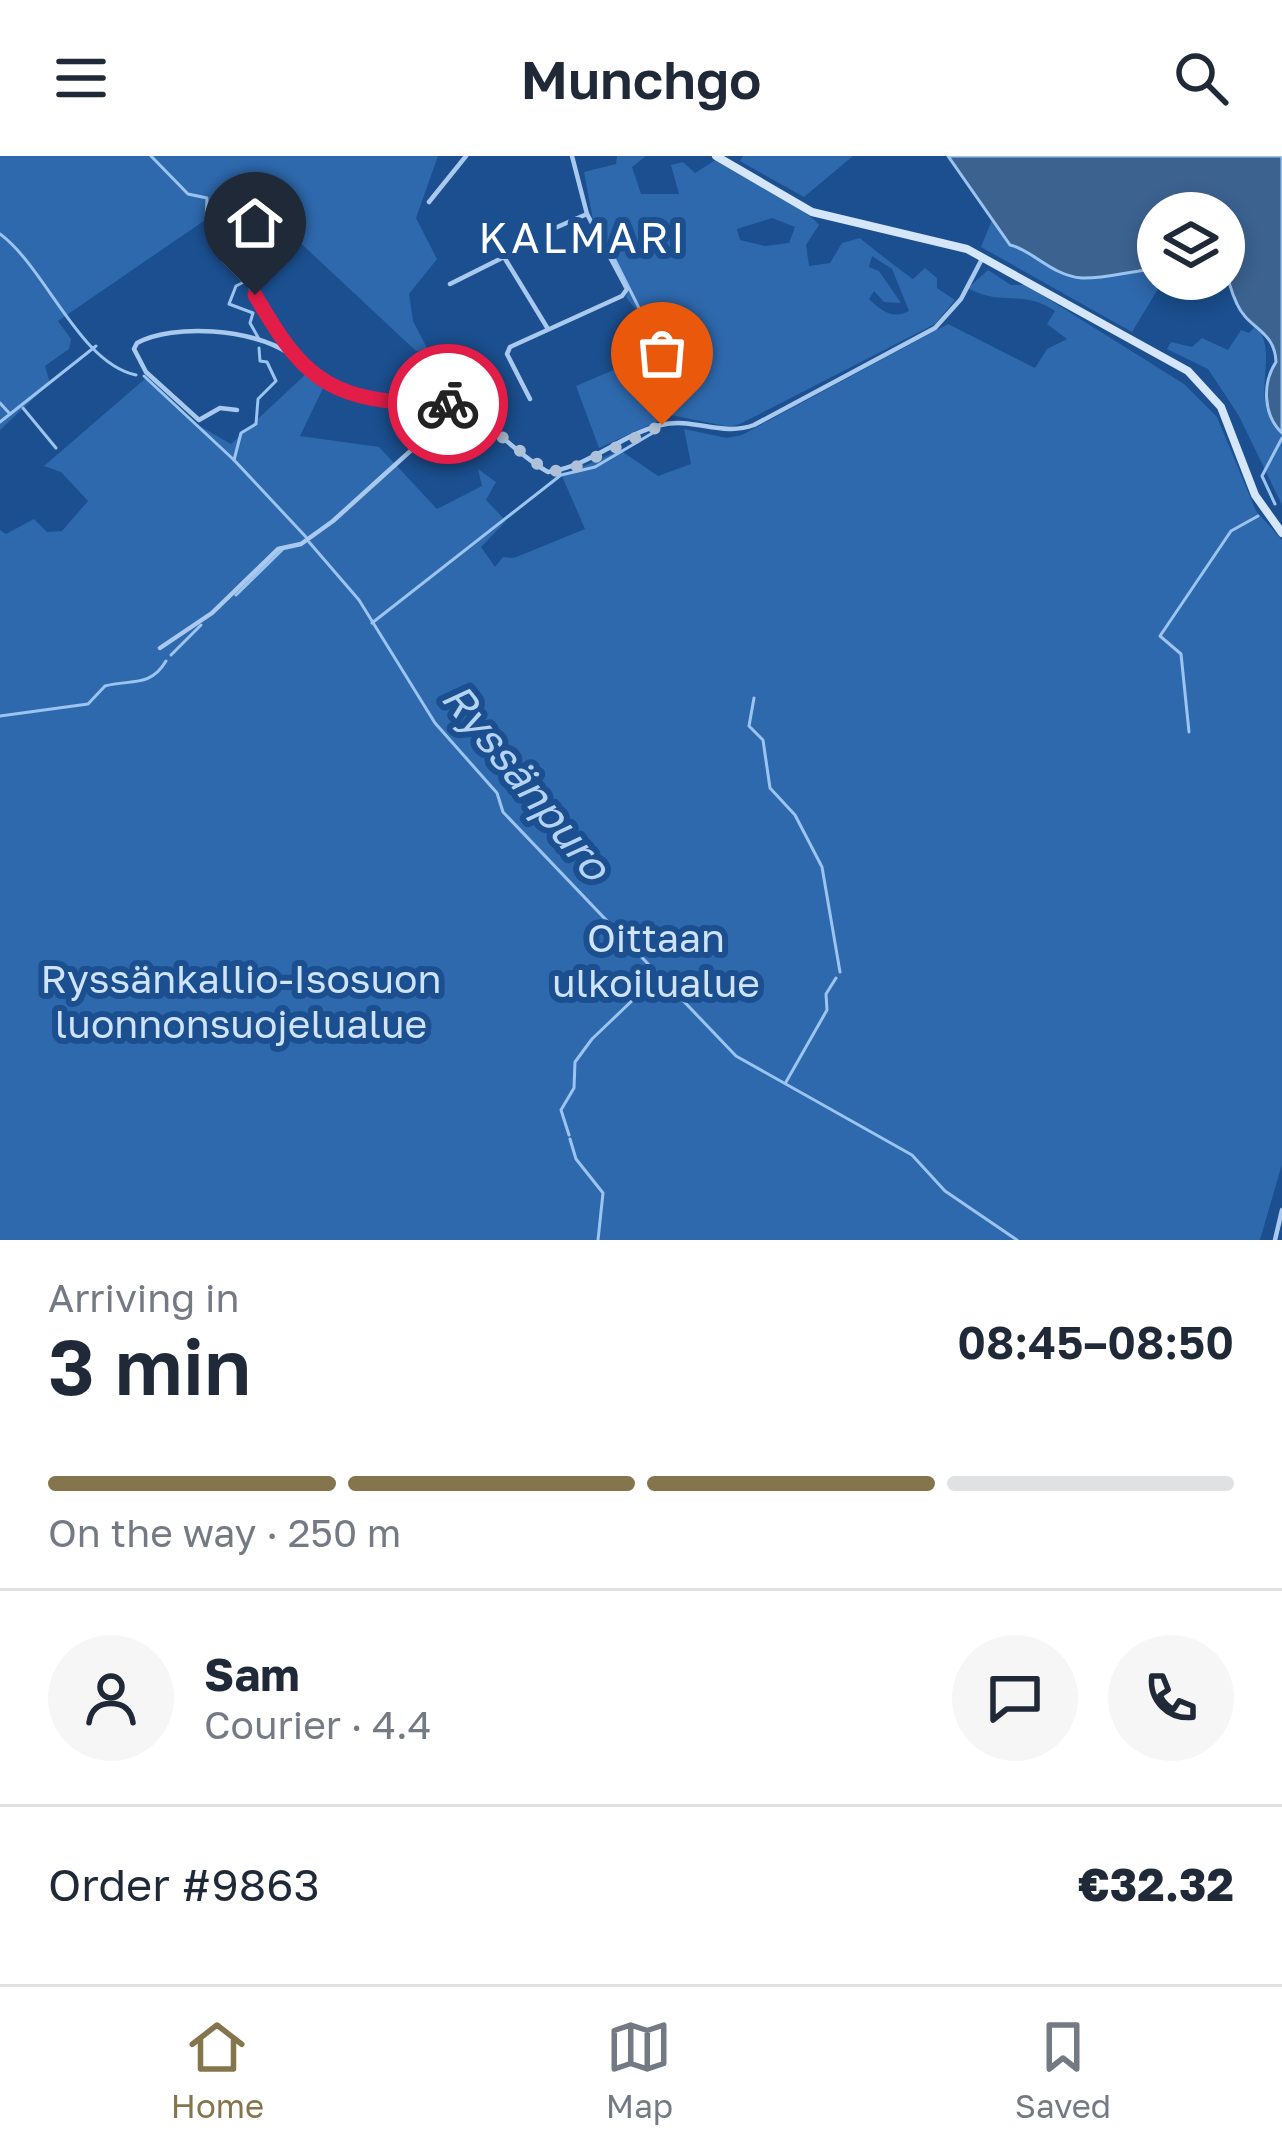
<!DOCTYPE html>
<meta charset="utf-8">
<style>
:root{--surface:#fff;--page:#f6f6f7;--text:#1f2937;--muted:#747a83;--line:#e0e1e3;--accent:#84754c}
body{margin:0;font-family:"Golos Text",sans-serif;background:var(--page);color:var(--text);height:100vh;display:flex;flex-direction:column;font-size:45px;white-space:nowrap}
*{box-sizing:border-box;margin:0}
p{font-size:39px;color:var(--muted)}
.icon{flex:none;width:66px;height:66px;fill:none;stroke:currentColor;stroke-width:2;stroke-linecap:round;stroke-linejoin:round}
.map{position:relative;height:1084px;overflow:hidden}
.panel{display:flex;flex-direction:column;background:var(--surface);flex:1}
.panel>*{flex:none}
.controls{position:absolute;left:1137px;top:36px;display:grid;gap:24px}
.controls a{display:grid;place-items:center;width:108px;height:108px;border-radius:50%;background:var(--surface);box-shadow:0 6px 18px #0003;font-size:60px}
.pin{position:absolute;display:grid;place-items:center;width:102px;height:102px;color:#fff;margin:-123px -51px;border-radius:50% 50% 50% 0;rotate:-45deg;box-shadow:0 0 12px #0007}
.pin .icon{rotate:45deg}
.courier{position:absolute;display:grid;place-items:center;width:120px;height:120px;margin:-60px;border:9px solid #e11d48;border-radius:50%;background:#fff;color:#222;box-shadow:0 3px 15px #0007}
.headline em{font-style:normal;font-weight:600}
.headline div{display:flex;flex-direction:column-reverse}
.headline{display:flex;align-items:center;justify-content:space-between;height:204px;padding:0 48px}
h1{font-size:78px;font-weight:600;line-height:90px}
.bar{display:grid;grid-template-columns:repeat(4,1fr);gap:18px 12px;align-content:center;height:144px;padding:0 48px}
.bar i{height:15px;border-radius:9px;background:var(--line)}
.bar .on{background:var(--accent)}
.bar p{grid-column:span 4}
.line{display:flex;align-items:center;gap:30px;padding:0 48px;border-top:3px solid var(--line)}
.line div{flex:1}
.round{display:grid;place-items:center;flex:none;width:126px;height:126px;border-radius:63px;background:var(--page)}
header{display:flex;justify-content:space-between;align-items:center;height:156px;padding:0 48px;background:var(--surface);font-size:54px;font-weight:600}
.dock{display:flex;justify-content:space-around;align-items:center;height:168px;border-top:3px solid var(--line);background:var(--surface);font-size:33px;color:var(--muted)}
.dock a{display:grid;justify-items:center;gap:6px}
.dock .on{color:var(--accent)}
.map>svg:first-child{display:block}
</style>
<header><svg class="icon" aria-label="menu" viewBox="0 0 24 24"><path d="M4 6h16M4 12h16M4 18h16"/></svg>Munchgo<svg class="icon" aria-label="search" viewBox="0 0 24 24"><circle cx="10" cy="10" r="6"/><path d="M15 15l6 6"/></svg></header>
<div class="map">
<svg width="1282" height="1084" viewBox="0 0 1282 1084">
<rect width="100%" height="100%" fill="#1b4f8f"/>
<g fill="#2e69ad" fill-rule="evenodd">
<polygon points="0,0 438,0 416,62 437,103 409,138 413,165 428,194 416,195 246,36 58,165 71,183 69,193 45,210 50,227 0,274"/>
<path d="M617,0h29l-14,11 9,27h38l-8,-29 12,-3 12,11 22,-14c20,15 95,53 102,66l-13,20 3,21 21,-3 12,-20 18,-5c4,4 48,38 53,41l12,-11 12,10v10l18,12 -20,24 -193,99 -12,4 -59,-12 -72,33 -23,-62 89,-38 -39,-51 3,-11 -36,-66 -9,-48 32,-8zM772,62l23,9 -6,16 -24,3 -25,-6 -3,-11zM872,100l20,13 17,42c-17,9 -28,-1 -40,-12l5,-8 10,11 17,1 -22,-32 -10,-4z"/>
<polygon points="743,0 853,0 804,41 740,5"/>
<path d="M992,64l18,25c20,4 32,22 55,29 30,10 61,-4 93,-5v10h6l-32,53 -151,-85z"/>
<path d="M988,114l23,15h15l158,99 33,33 39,94 26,29v624l-22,76h-1260v-710l6,4 28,-15 13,13 15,-1 26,-30 -27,-29 -17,-6 102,-88 50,46 35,20 75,-70 18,12 -24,50 79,11 58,62 45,-23 -4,-17 18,13 -10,18 20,21 -25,26 14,20 8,-10 11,1 71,-29 -23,-53 58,-26 38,26 33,-12 -7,-35 43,9 15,-3 206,-111 87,44 12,-19 20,-10 -20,-15 8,-13c-33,-22 -53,-4 -87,-23z"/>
<path d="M1256,169c26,34 -11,72 26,108v72l-43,-89 -31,-47 -41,-20 4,-7 21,5 10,-9 26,12 13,-20 8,3z"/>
</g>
<path fill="#3c6290" stroke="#9cc4f0" stroke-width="3" d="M948,0h334v277c-19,-18 -20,-50 -6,-71 -1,-32 -28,-33 -39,-58 -14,-29 -13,-57 -13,-91h-66v56c-25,1 -52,10 -76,9 -30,-2 -51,-29 -72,-33z"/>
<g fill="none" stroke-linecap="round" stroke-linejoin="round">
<g stroke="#9cc4f0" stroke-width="3">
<polyline points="151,0 188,38 207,42 206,65 222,70 230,99 223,105 244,126 236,130 229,148 253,157 250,167 259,183"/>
<polyline points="595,64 664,202 664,265"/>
<path d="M0,78c46,34 79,129 136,141"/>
<polyline points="259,192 260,205 267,206 276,225 258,243 256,268 241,277 234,304 306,381"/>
<polyline points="144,220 234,304"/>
<polyline points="0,247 10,258"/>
<polyline points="23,252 56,292"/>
<polyline points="0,266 96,190"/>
<polyline points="1275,348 1262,320 1282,282"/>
<polyline points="309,386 359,444 435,567 497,637 503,656 736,900 912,999 945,1035 1017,1084"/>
<polyline points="236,439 282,394"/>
<polyline points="372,467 561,319 595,311 656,275"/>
<polyline points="171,499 201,469"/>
<polyline points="754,542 749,570 763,584 770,632 795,659 822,711 840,816"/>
<path d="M0,560l88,-12 17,-18c25,-7 45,2 61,-25"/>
<polyline points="1189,576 1181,498 1160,480 1231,375 1258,360"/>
<polyline points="786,926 827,854 826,838 836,822"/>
<polyline points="569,979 561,954 574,932 575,906 592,883 660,818"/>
<polyline points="570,983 576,1003 603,1037 598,1084"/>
</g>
<g stroke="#a9c9ee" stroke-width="4.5">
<polyline points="429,46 466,0"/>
<polyline points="555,72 587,58"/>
<polyline points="236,76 243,118 285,194"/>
<polyline points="504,101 520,92"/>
<polyline points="450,128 504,101 548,173"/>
<polyline points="530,243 507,198 510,191 622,140 627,133 587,58 572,0"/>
<path d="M237,254l-17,-2 -21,12 -53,-48 -12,-23 3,-6c37,-20 116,-14 151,10 18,12 32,30 52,38 41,15 89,0 127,20 29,17 51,44 81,61 43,-6 72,-37 113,-47 32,-8 61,12 93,0l181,-97 26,-29 22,-42"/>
<polyline points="160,492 212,457 278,393 301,388 333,365 459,251"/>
<polyline points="1275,1084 1282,1054"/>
</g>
<polyline stroke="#d6e6fa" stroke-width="8" points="716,0 812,56 967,93 1188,215 1221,251 1255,339 1282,377"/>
</g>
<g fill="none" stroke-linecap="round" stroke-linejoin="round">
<polyline stroke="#afc1d8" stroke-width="12" stroke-dasharray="0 21.6" points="448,248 469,256 548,316 573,312 662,269"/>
<path stroke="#e11d48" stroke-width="15" d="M255,139c39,66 62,101 145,107 16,1 31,-1 48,2"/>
</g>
<g text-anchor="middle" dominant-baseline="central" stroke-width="12" stroke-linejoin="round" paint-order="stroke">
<g font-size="39" fill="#cfe3fa" stroke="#1b4f8f">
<text x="656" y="781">Oittaan<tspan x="656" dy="45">ulkoilualue</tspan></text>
<text x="241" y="822">Ryssänkallio-Isosuon<tspan x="241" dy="45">luonnonsuojelualue</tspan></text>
</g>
<g font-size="42" letter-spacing="3" fill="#fff" stroke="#1b4f8f">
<text x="583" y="81">KALMARI</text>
</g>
<g font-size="42" font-style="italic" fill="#b5d3f5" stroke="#1b4f8f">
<text transform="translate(527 625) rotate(51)">Ryssänpuro</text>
</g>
</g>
</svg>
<div class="controls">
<a><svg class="icon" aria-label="layers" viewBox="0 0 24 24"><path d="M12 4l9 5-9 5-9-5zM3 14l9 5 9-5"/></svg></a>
</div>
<div class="pin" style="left:662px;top:269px;background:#ea580c"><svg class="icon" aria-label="bag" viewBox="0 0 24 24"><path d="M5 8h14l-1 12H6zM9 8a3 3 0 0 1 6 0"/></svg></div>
<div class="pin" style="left:255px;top:139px;background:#1f2937"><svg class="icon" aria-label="home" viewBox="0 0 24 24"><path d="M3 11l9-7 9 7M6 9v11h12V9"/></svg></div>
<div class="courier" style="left:448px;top:248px"><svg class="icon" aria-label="bike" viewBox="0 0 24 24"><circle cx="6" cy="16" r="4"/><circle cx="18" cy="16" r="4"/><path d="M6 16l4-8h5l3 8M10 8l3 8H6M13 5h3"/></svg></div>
</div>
<section class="panel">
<div class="headline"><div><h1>3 min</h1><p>Arriving in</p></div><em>08:45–08:50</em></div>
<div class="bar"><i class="on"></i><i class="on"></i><i class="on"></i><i></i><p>On the way · 250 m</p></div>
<div class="line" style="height:216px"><a class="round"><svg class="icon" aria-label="person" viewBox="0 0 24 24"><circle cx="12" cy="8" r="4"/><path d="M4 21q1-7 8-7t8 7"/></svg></a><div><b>Sam</b><p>Courier · 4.4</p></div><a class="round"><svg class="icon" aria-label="chat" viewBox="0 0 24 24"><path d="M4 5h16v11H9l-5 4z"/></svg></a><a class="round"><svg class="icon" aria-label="phone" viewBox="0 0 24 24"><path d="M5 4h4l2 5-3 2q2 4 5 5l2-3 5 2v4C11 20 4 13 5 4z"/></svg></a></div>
<div class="line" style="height:156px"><div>Order #9863</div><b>€32.32</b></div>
</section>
<nav class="dock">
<a class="on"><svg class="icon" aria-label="home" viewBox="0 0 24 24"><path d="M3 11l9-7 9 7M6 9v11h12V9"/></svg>Home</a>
<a><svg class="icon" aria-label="map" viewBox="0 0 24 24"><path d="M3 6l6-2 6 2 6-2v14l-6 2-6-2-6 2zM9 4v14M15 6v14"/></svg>Map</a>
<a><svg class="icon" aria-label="saved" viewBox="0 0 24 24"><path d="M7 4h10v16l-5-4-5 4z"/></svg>Saved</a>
</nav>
